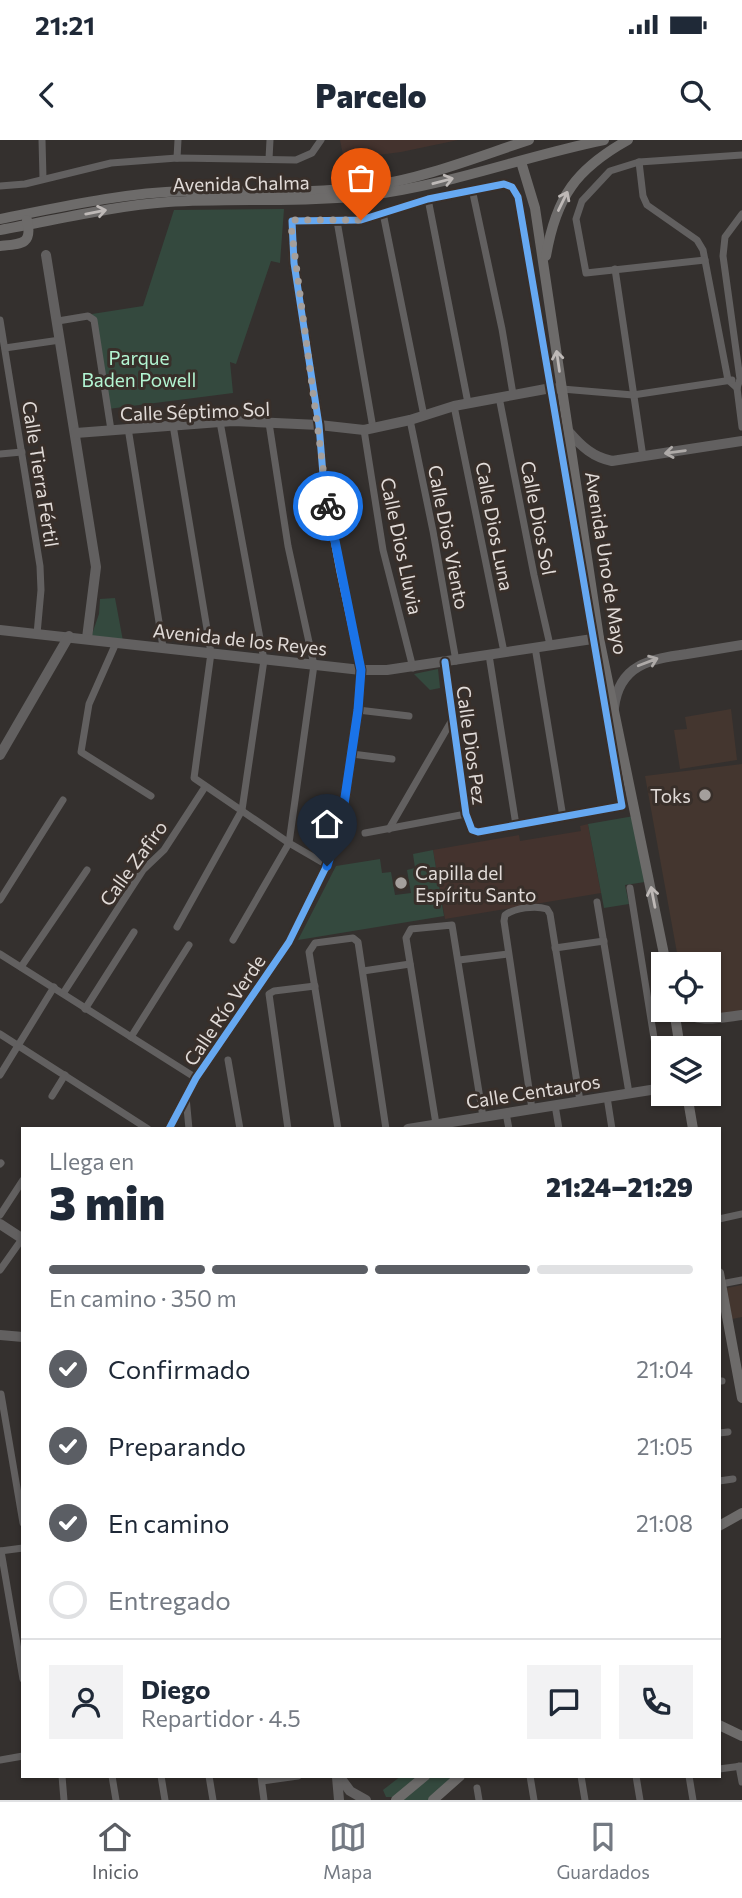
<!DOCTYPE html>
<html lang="es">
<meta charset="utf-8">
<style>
:root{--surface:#fff;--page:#f2f2f3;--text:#1f2937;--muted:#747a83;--line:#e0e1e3;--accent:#5b5e64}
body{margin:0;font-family:Commissioner,sans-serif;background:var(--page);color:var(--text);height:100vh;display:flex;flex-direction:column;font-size:26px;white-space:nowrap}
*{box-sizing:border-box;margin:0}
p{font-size:23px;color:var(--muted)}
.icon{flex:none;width:38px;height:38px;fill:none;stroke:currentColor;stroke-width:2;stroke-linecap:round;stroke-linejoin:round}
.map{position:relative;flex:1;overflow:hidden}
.sheet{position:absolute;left:21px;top:987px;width:700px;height:651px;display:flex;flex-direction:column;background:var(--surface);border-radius:0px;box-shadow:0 2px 5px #0004}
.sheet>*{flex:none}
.controls{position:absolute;left:651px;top:812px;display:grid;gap:14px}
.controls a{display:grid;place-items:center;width:70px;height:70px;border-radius:0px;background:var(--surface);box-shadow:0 2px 5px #0004;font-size:35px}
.pin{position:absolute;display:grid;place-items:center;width:60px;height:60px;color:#fff;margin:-72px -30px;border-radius:50% 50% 50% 0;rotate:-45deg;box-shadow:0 0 7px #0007}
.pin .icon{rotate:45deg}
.courier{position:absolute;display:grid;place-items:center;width:70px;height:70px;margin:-35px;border:5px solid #1a73e8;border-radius:50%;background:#fff;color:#222;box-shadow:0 2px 9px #0007}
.head em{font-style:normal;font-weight:800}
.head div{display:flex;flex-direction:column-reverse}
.head{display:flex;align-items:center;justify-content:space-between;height:119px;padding:0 28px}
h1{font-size:46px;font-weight:800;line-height:52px}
.bar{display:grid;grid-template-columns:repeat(4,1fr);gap:10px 7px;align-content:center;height:84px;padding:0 28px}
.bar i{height:9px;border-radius:5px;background:var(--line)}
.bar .current{background:var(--accent)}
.bar p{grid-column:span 4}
.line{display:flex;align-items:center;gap:18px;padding:0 28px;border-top:2px solid var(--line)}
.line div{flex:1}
.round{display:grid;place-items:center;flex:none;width:74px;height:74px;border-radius:0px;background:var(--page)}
ol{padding:0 28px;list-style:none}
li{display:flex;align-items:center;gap:21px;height:77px}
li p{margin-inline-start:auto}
li .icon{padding:7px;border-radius:50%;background:var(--accent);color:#fff;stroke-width:4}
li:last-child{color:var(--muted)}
li i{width:38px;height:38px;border:4px solid var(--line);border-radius:50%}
.status{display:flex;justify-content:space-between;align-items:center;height:49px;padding:0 35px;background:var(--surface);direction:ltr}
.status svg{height:19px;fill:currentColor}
header{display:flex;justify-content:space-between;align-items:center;height:91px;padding:0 28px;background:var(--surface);font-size:32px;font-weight:800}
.menu{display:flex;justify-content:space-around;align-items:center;height:98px;border-top:2px solid var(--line);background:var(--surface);font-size:19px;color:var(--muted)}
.menu a{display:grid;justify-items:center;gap:4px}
.menu .current{color:var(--accent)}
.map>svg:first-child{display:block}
</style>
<div class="status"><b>21:21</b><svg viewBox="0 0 49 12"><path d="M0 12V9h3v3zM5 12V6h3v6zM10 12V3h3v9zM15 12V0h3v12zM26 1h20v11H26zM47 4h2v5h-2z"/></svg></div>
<header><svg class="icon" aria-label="back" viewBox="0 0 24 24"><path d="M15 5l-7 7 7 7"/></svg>Parcelo<svg class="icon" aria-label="search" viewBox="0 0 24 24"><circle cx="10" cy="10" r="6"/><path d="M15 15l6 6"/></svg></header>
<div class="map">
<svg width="742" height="1660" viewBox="0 0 742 1660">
<rect width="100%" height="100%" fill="#34302e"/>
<g fill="#44362f">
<polygon points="731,569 737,620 680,629 674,590 687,589 685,577"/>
<polygon points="742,624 742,871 706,876 689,870 709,870 709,824 679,824 645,636"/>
<polygon points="742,1145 742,1177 732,1179 727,1148"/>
</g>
<g fill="#44332e">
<polygon points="340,0 458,0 401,12 347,19 343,15"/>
<polygon points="588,684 601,753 445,779 433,710 519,695 520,701 581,691 580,686"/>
</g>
<g fill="#34493e">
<polygon points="284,69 280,123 271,121 236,224 230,222 233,253 108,269 92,174 143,166 174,70"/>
<polygon points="115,458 123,501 91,497 99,474 100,459"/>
<polygon points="438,529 440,548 430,550 414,534"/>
<polygon points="634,676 645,742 625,745 629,764 604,768 588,684"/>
<polygon points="433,710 444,776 298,800 336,726 380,719 382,733 391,732 395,755 411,753 407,730 415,728 413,714"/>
<polygon points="401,1636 421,1636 394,1657 386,1657 383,1650"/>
<polygon points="430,1636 458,1636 430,1660 402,1660"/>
</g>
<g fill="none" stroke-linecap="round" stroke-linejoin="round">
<g stroke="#626060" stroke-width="7">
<polyline points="42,0 43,38"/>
<polyline points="177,18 178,0"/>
<polyline points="269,19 270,0"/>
<polyline points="639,22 643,56 647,65 697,100 703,110 728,240 737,248"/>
<polyline points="0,46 25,44 111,23 177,18 296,20 312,13 321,0"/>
<polyline points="472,49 502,189 513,254"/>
<polyline points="428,59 468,263"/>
<polyline points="383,73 424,276"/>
<polyline points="742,74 725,97 723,116 740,239 737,248 742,287"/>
<polyline points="292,81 361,80 428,59 504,44 512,47 518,57 622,666 478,692 472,690 466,674 445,522"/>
<polyline points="337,81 373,288"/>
<polyline points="705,120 586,133 576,79 582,61 610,31 639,22 742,15"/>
<polyline points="615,129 643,317"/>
<polyline points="0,180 40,426 41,450 37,494"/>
<polyline points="58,181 88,176 94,180 111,290"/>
<polyline points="5,208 60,200"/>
<polyline points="562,249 633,255 732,240"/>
<polyline points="499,257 534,435 550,505"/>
<polyline points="454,266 504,512"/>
<polyline points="410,280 433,391 456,521"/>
<polyline points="173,285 211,513 194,638 289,703 327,725"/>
<polyline points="128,288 163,507"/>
<polyline points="364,290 383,410 413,528"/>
<polyline points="0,314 22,312"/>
<polyline points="116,503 89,564 81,612 151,656"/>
<polyline points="535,507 563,677"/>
<polyline points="489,515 516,685"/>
<polyline points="358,570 409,576"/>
<polyline points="352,614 392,619"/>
<polyline points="389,689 452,580"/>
<polyline points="365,693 466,674"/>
<polyline points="630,748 662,948"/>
<polyline points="0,760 63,660"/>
<polyline points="597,762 629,953"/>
<polyline points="177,787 242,670 264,520 220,282"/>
<polyline points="233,800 289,703 314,525 288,406 269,283"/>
<polyline points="555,808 604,801"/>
<polyline points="0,814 196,938"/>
<polyline points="459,820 508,814"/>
<polyline points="21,827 87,730"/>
<polyline points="363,831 410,824"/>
<polyline points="64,852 143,730 164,710 205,647"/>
<polyline points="85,869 134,792"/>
<polyline points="0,894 148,989"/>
<polyline points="131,897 189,805"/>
<polyline points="228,920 240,989"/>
<polyline points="0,935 54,847"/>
<polyline points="52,956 65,935"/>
<polyline points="186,957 189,989"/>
<polyline points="607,957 612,989"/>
<polyline points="555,965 559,989"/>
<path d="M532,969l-28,-188 1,-6c10,-7 30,-10 42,-6l3,5 30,187"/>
<polyline points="506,973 509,989"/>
<polyline points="436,984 406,798 411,789 452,785 483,977"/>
<polyline points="288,989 269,854 274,851 315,846"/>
<polyline points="338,989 309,812 315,803 353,798 358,802 386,989"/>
<polyline points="0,1024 1,1023"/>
<polyline points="0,1075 23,1040"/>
<polyline points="719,1079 742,1074"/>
<polyline points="0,1130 22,1099"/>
<polyline points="721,1144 742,1140"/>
<polyline points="719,1241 722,1241"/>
<polyline points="1,1254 23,1383"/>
<polyline points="719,1293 728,1292"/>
<polyline points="719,1341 733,1339"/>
<polyline points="0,1411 23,1408"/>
<polyline points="1,1411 23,1539"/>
<polyline points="0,1620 23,1616"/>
<polyline points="739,1626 742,1642"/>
<polyline points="719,1629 742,1626"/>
<polyline points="62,1636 64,1660"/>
<polyline points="112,1636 116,1660"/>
<polyline points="161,1636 165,1660"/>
<polyline points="209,1636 213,1660"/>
<polyline points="530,1636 534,1660"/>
<polyline points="581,1636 585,1660"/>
<polyline points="636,1636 640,1660"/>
<polyline points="689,1636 693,1660"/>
<polyline points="261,1637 264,1660"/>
<polyline points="262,1641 298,1636"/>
<polyline points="477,1648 479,1660"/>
</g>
<g stroke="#626060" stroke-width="10">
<polyline points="46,115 96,427 87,498"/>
<path d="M569,292c13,15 24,25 43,29l130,-20"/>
<polyline points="76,293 233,281 319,285 364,290 410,280 454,266 551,248 562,249"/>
<polyline points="0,490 361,530 387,530 599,498"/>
<path d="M614,568c5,-44 37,-49 73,-54 18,-3 37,-6 55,-9"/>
<polyline points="0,615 69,496"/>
<path d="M677,870c22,13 41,8 65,5"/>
<polyline points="169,989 196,938 289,802 327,725 343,671 358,570 361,530 340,432 324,347 319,285 294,123 292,81"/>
<polyline points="408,989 663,948"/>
<polyline points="0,1084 23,1099"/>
<polyline points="0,1195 23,1197"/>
<polyline points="339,1636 350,1651 366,1660"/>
<polyline points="337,1637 339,1660"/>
</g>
<g stroke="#6d6b6a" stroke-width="10">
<polyline points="522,25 535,68 599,498 666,824"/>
<path d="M0,79c61,-12 122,-26 184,-28 62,-1 125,4 187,-5 54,-8 106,-29 158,-46"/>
<path d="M0,90c56,-10 112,-24 168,-28 68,-4 135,1 202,-7 80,-10 155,-39 234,-55"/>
<path d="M0,106c21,-2 33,-1 27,-26"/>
<path d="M546,116c10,-59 30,-87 82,-116"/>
<polyline points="674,870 680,908"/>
<polyline points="687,954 693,989"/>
<polyline points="719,1133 742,1258"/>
<polyline points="719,1386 742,1373"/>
<polyline points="719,1585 742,1596"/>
<polyline points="396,1660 425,1636"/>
<polyline points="433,1660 460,1636"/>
</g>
<defs>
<polyline id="cycleway" points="169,989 196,938 289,802 327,725 343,671 358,570 361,530 340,432 324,347 319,285 294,123 292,81 361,80 428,59 504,44 512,47 518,57 622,666 478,692 472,690 466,674 445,522"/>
</defs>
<use href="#cycleway" stroke="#382f2a" stroke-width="11"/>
<use href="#cycleway" stroke="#66a8f1" stroke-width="7"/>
</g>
<defs><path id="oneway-shaft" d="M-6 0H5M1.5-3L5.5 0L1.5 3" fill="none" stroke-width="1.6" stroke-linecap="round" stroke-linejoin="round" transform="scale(1.75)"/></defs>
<g stroke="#beb9b7">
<use href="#oneway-shaft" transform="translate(443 41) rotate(-15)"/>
<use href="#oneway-shaft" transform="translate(563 61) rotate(-64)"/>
<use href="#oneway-shaft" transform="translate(96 72) rotate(-11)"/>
<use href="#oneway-shaft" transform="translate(558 221) rotate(-98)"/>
<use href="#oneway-shaft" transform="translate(653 757) rotate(-101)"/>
</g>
<g stroke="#aeaaa8">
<use href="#oneway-shaft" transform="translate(675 312) rotate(172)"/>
<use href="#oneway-shaft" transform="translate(648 522) rotate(-21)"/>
</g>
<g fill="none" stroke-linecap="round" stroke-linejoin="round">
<polyline stroke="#a49f9c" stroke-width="7" stroke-dasharray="0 12.6" points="328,366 291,86 295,80 361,80"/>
<polyline stroke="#1a73e8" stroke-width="9" points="327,726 343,671 358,570 361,530 328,366"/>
</g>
<g fill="#a49f9c" stroke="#382f2a" stroke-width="2.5">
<circle cx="705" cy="655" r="7"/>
<circle cx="401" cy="743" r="7"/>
</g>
<g text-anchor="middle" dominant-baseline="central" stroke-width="6" stroke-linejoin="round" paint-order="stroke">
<g font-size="19" fill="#e1dbd8" stroke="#382f2a">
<text transform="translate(241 43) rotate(-1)">Avenida Chalma</text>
<text transform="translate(195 271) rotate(-2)">Calle Séptimo Sol</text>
<text transform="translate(41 334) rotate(81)">Calle Tierra Fértil</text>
<text transform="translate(539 378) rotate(79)">Calle Dios Sol</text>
<text transform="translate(495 386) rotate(79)">Calle Dios Luna</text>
<text transform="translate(449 397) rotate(79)">Calle Dios Viento</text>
<text transform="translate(402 406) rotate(78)">Calle Dios Lluvia</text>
<text transform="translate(607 423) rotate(81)">Avenida Uno de Mayo</text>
<text transform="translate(240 499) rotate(6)">Avenida de los Reyes</text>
<text transform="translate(472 605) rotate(82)">Calle Dios Pez</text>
<text transform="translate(133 723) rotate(-54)">Calle Zafiro</text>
<text transform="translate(224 870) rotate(-56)">Calle Río Verde</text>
<text transform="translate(533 951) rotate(-9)">Calle Centauros</text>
</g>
<g font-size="19" fill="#b3f5d2" stroke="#382f2a">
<text x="139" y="217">Parque<tspan x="139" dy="22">Baden Powell</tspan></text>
</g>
<g font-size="19" fill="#e1dbd8" stroke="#382f2a" text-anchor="end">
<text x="691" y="655">Toks</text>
<text x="415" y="732" text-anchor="start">Capilla del<tspan x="415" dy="22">Espíritu Santo</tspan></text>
</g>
</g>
</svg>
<div class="controls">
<a><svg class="icon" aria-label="locate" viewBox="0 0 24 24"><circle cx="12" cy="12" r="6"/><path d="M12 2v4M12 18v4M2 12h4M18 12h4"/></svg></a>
<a><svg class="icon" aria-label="layers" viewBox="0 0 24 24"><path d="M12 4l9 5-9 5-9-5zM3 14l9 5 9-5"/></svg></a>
</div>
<div class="pin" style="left:361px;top:80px;background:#ea580c"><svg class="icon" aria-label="bag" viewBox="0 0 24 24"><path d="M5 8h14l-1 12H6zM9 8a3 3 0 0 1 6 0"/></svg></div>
<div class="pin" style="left:327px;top:726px;background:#1f2937"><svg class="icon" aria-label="home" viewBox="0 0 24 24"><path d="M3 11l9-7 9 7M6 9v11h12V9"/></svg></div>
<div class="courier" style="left:328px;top:366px"><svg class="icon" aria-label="bike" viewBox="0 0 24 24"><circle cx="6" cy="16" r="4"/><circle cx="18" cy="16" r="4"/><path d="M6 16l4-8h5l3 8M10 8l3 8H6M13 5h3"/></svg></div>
<section class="sheet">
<div class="head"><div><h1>3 min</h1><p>Llega en</p></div><em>21:24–21:29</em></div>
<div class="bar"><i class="current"></i><i class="current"></i><i class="current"></i><i></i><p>En camino · 350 m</p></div>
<ol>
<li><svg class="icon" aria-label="check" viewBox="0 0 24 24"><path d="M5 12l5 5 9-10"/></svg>Confirmado<p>21:04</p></li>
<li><svg class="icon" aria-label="check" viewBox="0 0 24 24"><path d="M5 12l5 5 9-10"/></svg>Preparando<p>21:05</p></li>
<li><svg class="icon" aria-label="check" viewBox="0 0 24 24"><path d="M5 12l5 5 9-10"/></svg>En camino<p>21:08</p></li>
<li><i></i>Entregado</li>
</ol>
<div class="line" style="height:126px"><a class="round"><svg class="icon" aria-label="person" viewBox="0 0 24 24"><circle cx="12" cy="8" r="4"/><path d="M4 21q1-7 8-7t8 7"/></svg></a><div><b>Diego</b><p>Repartidor · 4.5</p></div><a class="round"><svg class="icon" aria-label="chat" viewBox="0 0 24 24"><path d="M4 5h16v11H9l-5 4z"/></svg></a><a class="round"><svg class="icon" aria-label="phone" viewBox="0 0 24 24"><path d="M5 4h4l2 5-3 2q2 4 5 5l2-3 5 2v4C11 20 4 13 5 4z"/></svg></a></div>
</section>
</div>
<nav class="menu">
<a class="current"><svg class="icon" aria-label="home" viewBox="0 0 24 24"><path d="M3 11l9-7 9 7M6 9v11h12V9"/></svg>Inicio</a>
<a><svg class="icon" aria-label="map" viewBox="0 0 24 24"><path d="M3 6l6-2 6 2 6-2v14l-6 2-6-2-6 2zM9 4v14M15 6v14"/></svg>Mapa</a>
<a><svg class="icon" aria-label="saved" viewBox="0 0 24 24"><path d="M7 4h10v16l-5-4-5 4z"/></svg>Guardados</a>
</nav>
